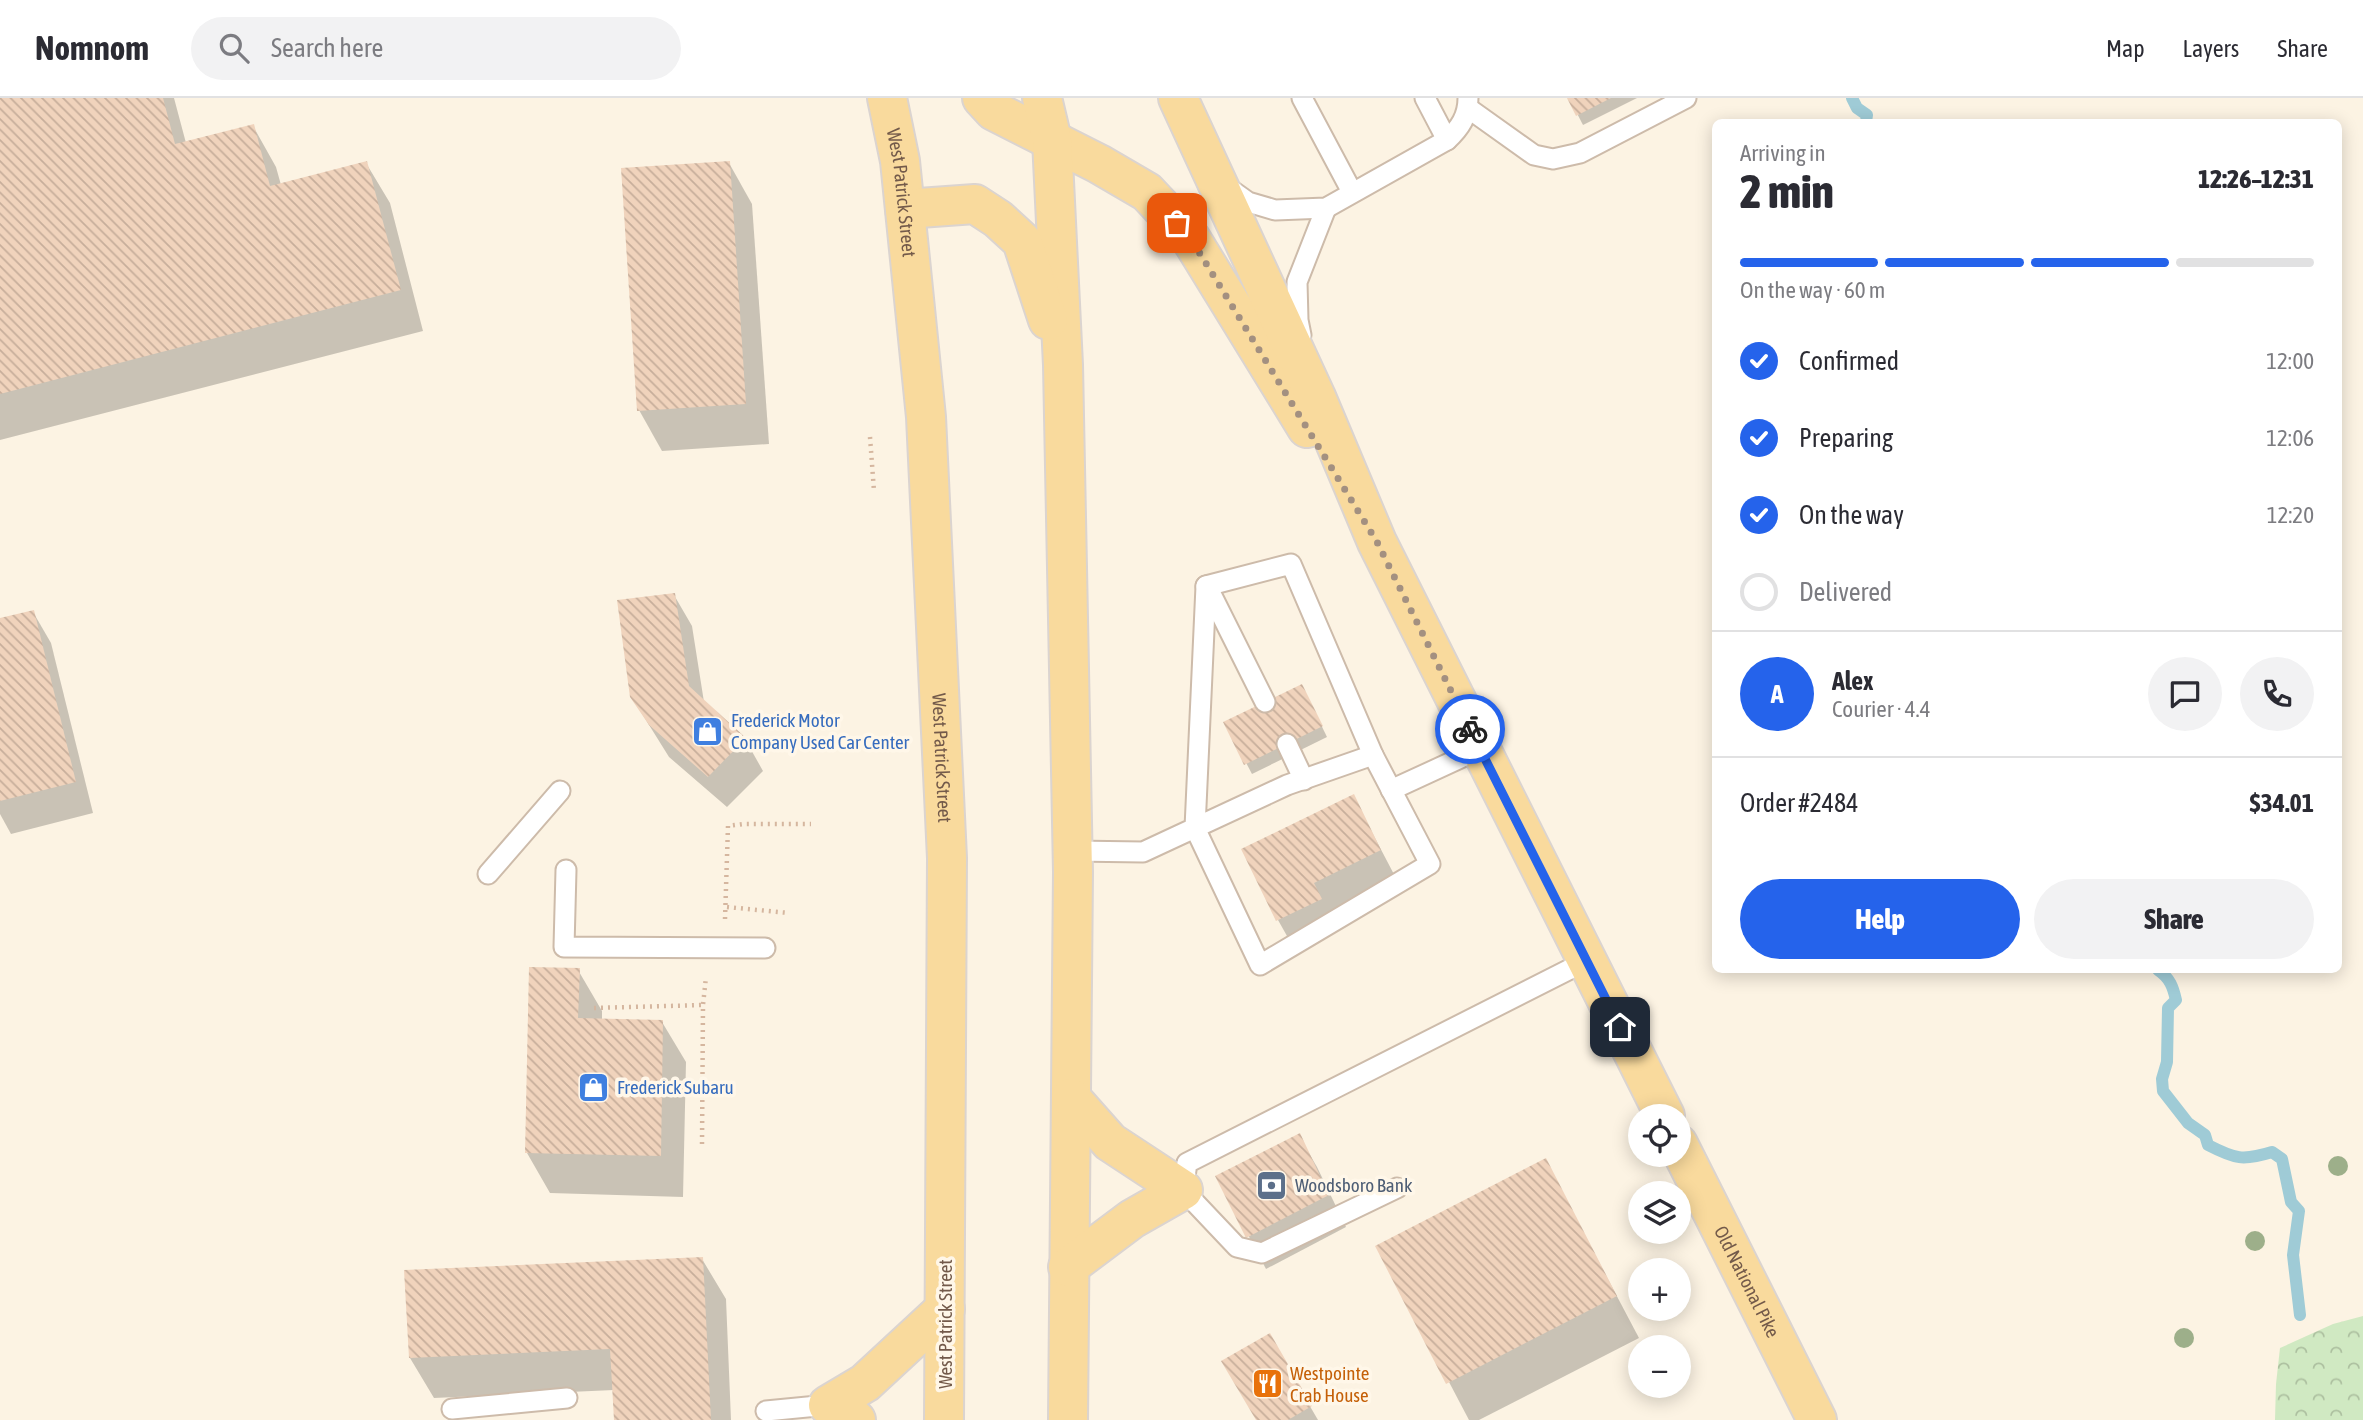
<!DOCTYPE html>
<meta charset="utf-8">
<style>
:root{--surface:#fff;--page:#f2f2f3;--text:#2b2b33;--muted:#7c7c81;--line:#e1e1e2;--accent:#2563eb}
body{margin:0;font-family:"Asap Condensed",sans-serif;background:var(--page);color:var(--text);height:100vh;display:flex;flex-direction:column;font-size:26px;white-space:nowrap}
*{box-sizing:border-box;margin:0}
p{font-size:23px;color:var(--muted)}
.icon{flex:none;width:38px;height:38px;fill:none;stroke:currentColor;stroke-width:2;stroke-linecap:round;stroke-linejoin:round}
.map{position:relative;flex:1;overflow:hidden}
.drawer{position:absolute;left:1712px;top:21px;width:630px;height:854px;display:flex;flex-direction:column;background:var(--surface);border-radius:10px;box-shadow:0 4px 18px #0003}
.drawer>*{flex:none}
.buttons{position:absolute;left:1628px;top:1006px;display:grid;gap:14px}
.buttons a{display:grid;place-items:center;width:63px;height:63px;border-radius:50%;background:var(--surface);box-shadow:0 4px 18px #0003;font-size:35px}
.pin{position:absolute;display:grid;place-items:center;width:60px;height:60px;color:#fff;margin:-30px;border-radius:14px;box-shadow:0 4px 10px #0006}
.courier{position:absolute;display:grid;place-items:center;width:70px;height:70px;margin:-35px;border:5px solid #2563eb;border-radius:50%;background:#fff;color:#222;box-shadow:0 2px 9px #0007}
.overview em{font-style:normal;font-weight:800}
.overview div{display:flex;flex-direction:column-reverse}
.overview{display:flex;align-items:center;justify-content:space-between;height:119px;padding:0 28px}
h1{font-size:46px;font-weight:800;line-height:52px}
.bar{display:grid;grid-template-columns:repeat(4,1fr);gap:10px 7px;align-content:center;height:84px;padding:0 28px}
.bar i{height:9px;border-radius:5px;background:var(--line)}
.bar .active{background:var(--accent)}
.bar p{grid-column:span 4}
.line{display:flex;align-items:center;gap:18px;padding:0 28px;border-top:2px solid var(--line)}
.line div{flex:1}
.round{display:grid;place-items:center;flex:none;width:74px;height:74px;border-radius:37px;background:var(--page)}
ol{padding:0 28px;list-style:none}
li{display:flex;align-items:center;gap:21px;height:77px}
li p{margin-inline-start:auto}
li .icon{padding:7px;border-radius:50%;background:var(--accent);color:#fff;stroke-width:4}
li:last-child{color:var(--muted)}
li i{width:38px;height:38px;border:4px solid var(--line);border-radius:50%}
.cta{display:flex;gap:14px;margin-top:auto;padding:14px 28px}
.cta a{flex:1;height:80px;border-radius:42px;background:var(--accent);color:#fff;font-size:28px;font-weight:800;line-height:80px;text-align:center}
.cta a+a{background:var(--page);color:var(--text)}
header{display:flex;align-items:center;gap:42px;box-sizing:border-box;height:98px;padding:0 35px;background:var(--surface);border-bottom:2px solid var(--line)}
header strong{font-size:33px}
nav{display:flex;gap:38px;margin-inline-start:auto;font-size:24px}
.search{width:490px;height:63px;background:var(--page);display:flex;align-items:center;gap:18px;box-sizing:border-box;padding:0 24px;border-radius:38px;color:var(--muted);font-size:26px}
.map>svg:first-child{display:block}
</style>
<header>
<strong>Nomnom</strong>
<div class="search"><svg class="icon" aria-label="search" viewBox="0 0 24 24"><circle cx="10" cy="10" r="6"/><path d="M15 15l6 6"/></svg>Search here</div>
<nav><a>Map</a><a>Layers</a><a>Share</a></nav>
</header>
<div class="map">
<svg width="2363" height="1322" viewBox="0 0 2363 1322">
<defs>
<pattern id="forest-crowns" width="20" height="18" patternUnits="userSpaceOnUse" patternTransform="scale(1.75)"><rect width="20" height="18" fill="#d0e9c2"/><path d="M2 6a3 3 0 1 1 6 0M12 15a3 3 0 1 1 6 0" fill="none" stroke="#adc0a0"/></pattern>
<pattern id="building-back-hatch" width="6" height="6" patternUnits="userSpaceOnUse" patternTransform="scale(1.75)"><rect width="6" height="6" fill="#f0d3bc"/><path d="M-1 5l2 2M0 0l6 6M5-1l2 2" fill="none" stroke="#c7ae9b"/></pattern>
</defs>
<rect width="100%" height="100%" fill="#fcf3e3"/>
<polygon fill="url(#forest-crowns)" points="2363,1218 2363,1322 2275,1322 2276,1286 2280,1250 2333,1226"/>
<g fill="#0003">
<polygon points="0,0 174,0 186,45 253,28 276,69 281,87 366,65 390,105 423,233 0,342"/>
<polygon points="1569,0 1637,0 1583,27"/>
<polygon points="729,65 752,106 769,346 662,353 639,312"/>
<polygon points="674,497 692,528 704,604 745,641 763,673 727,709 669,659 631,598"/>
<polygon points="33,514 51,545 93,715 11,736 0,716 0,522"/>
<polygon points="1307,598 1327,639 1252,676 1225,625"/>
<polygon points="1353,698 1398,784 1330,817 1338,833 1296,854 1278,822 1243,752"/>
<polygon points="578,872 602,913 602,922 662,924 686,964 683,1099 550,1095 527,1055"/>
<polygon points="1299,1038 1317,1069 1346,1129 1266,1171 1217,1078"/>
<polygon points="1545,1062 1639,1240 1479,1322 1469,1322 1378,1149"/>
<polygon points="702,1161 726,1201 731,1322 615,1322 614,1292 434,1300 410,1260"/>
<polygon points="1269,1238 1318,1322 1257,1322"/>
</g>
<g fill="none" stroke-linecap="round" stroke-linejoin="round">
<g stroke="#9fcbd6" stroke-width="12">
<polyline points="1852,0 1857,10 1867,17 1866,24"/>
<path d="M2158,872c12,8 15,17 18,30l-8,8 -1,54 -5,17 1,12 25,32 17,12 3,10c27,14 35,16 64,7l10,7 9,43 8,9 -6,44 7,60"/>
</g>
</g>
<g fill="url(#building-back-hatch)">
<polygon points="0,0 163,0 175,46 254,26 270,88 367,63 401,192 0,296"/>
<polygon points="1567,0 1611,0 1576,18"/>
<polygon points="730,63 746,306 637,313 621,70"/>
<polygon points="675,495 689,588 746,640 708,679 649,627 630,599 617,502"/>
<polygon points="34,512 76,684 0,703 0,520"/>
<polygon points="1302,586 1323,628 1244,667 1223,624"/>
<polygon points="1354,696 1381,752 1314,785 1322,801 1276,823 1241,751"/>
<polygon points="529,869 580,870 578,920 663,922 661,1058 525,1055"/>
<polygon points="1300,1035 1329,1097 1246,1140 1215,1078"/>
<polygon points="1546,1060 1617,1198 1446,1286 1375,1148"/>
<polygon points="703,1159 711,1322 614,1322 610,1251 409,1260 404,1172"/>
<polygon points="1270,1235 1312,1308 1288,1322 1256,1322 1221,1263"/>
</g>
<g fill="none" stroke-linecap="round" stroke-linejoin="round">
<defs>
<g id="lane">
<polyline points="1302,0 1352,94"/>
<polyline points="1425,0 1447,42"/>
<polyline points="1468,10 1534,57 1553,61 1580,55 1686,0"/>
<path d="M1227,89l21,15 27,8 51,-2 121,-68c13,-12 21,-24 21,-42"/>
<polyline points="1301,237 1298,222 1297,184 1326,110"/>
<polyline points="1206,488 1291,466 1373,657"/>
<polyline points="1207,488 1265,604"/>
<polyline points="1287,646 1304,682"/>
<polyline points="1391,692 1480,651"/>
<polyline points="1073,753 1143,754 1287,687 1373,657 1430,766 1260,867 1195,730 1206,488"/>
<polyline points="566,772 564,849 765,850"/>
<polyline points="488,776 560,693"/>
<polyline points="1397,1090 1262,1155 1237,1149 1183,1092 1187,1065 1586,863"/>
<polyline points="452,1311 567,1300"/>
<polyline points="766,1313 828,1307"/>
</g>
<g id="primary">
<path id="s1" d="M887,0l13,63 26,256 21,441 -3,562"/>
<polyline points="982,0 994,13 1099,66 1147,94 1191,141 1307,330"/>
<polyline points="1042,0 1052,42 1063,267 1073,774 1068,1322"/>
<polyline points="1178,0 1316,299 1377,444 1665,1018"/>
<polyline points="905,111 975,106 998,121 1022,143 1048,222"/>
<path id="s2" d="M1678,1046l139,276"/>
<polyline points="1068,1169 1132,1121 1183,1092 1110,1044 1071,1000"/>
<polyline points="856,1322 828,1307 865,1285 945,1211"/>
</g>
</defs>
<use href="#lane" stroke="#cdbbaa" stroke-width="23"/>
<use href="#primary" stroke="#dbd4d0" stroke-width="42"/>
<g stroke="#d5b69f" stroke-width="4.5" stroke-dasharray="2 5" stroke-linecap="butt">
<polyline points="870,339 874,393"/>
<polyline points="727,809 789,815"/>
<polyline points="725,821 728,728 743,726 811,726"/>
<polyline points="594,910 703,907"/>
<polyline points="702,1046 703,907 706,879"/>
</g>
<use href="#lane" stroke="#fff" stroke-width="19"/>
<use href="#primary" stroke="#f9da9d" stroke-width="38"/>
</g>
<g fill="#9daf8a">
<circle cx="2338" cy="1068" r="10"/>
<circle cx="2255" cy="1143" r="10"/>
<circle cx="2184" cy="1240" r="10"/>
</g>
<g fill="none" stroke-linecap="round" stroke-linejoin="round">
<polyline stroke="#a39080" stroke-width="7" stroke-dasharray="0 12.6" points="1177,125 1191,141 1377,444 1470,631"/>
<polyline stroke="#2563eb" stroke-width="9" points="1470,631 1620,929"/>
</g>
<defs>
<symbol id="shop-square" viewBox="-11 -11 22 22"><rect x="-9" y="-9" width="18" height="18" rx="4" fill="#3f7fe0" stroke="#fff7e9"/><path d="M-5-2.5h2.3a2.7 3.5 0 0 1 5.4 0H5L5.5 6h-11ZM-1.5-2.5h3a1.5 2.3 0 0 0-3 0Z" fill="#fff"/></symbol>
<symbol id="bank-square" viewBox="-11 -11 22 22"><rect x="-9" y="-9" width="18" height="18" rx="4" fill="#5c6f8a" stroke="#fff7e9"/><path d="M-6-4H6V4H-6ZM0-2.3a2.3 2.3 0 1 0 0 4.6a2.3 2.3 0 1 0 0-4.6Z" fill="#fff"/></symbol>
<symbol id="restaurant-square" viewBox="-11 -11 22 22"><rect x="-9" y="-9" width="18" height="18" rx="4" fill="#e8710a" stroke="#fff7e9"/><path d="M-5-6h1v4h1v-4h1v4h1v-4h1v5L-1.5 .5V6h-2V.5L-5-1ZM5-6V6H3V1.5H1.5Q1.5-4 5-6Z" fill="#fff"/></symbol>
</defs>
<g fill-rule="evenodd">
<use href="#shop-square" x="690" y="616" width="35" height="35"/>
<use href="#shop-square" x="576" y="972" width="35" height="35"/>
<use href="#bank-square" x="1254" y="1070" width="35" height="35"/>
<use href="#restaurant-square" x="1250" y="1268" width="35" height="35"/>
</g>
<g text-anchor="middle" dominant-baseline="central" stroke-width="7" stroke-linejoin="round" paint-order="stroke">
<g font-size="19" fill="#735a4a" stroke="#fff7e9">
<text stroke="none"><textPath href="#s1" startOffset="96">West Patrick Street</textPath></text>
<text stroke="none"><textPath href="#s1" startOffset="663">West Patrick Street</textPath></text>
<text stroke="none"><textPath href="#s2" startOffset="154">Old National Pike</textPath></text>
<text transform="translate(945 1226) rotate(-90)">West Patrick Street</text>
</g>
<g font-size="19" fill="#366cbe" stroke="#fff7e9" text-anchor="start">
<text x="731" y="622">Frederick Motor<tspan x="731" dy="22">Company Used Car Center</tspan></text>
<text x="617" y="989">Frederick Subaru</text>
</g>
<g font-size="19" fill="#4e5e75" stroke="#fff7e9" text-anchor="start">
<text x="1295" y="1087">Woodsboro Bank</text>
</g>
<g font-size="19" fill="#c56008" stroke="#fff7e9" text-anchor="start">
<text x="1290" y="1275">Westpointe<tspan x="1290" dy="22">Crab House</tspan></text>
</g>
</g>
</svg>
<div class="buttons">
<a><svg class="icon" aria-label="locate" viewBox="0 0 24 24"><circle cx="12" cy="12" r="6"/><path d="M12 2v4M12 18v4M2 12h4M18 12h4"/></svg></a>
<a><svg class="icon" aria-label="layers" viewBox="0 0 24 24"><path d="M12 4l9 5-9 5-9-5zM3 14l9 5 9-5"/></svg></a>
<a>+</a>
<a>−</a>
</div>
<div class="pin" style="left:1177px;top:125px;background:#ea580c"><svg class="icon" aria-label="bag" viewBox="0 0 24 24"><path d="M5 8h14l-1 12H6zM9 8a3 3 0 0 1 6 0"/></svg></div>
<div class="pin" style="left:1620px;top:929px;background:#1f2937"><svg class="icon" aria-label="home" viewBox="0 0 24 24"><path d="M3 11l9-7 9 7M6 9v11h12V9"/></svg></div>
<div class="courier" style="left:1470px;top:631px"><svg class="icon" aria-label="bike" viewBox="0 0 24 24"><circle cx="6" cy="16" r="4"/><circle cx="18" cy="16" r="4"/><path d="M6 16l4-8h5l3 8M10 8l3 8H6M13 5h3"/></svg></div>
<section class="drawer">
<div class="overview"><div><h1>2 min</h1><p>Arriving in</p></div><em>12:26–12:31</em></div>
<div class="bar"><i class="active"></i><i class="active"></i><i class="active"></i><i></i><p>On the way · 60 m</p></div>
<ol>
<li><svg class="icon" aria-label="check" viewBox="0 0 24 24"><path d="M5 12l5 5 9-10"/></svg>Confirmed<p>12:00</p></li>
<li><svg class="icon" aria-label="check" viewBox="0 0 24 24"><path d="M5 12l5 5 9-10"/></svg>Preparing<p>12:06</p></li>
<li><svg class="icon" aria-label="check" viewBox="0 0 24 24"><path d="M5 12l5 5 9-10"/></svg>On the way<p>12:20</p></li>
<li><i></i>Delivered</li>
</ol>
<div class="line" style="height:126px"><b class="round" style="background:var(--accent);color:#fff">A</b><div><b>Alex</b><p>Courier · 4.4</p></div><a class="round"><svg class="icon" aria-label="chat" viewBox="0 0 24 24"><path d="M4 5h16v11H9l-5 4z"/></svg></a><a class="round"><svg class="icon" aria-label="phone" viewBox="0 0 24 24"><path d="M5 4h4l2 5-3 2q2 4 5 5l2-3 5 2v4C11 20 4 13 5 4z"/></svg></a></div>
<div class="line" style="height:91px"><div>Order #2484</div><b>$34.01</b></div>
<div class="cta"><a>Help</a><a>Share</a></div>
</section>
</div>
